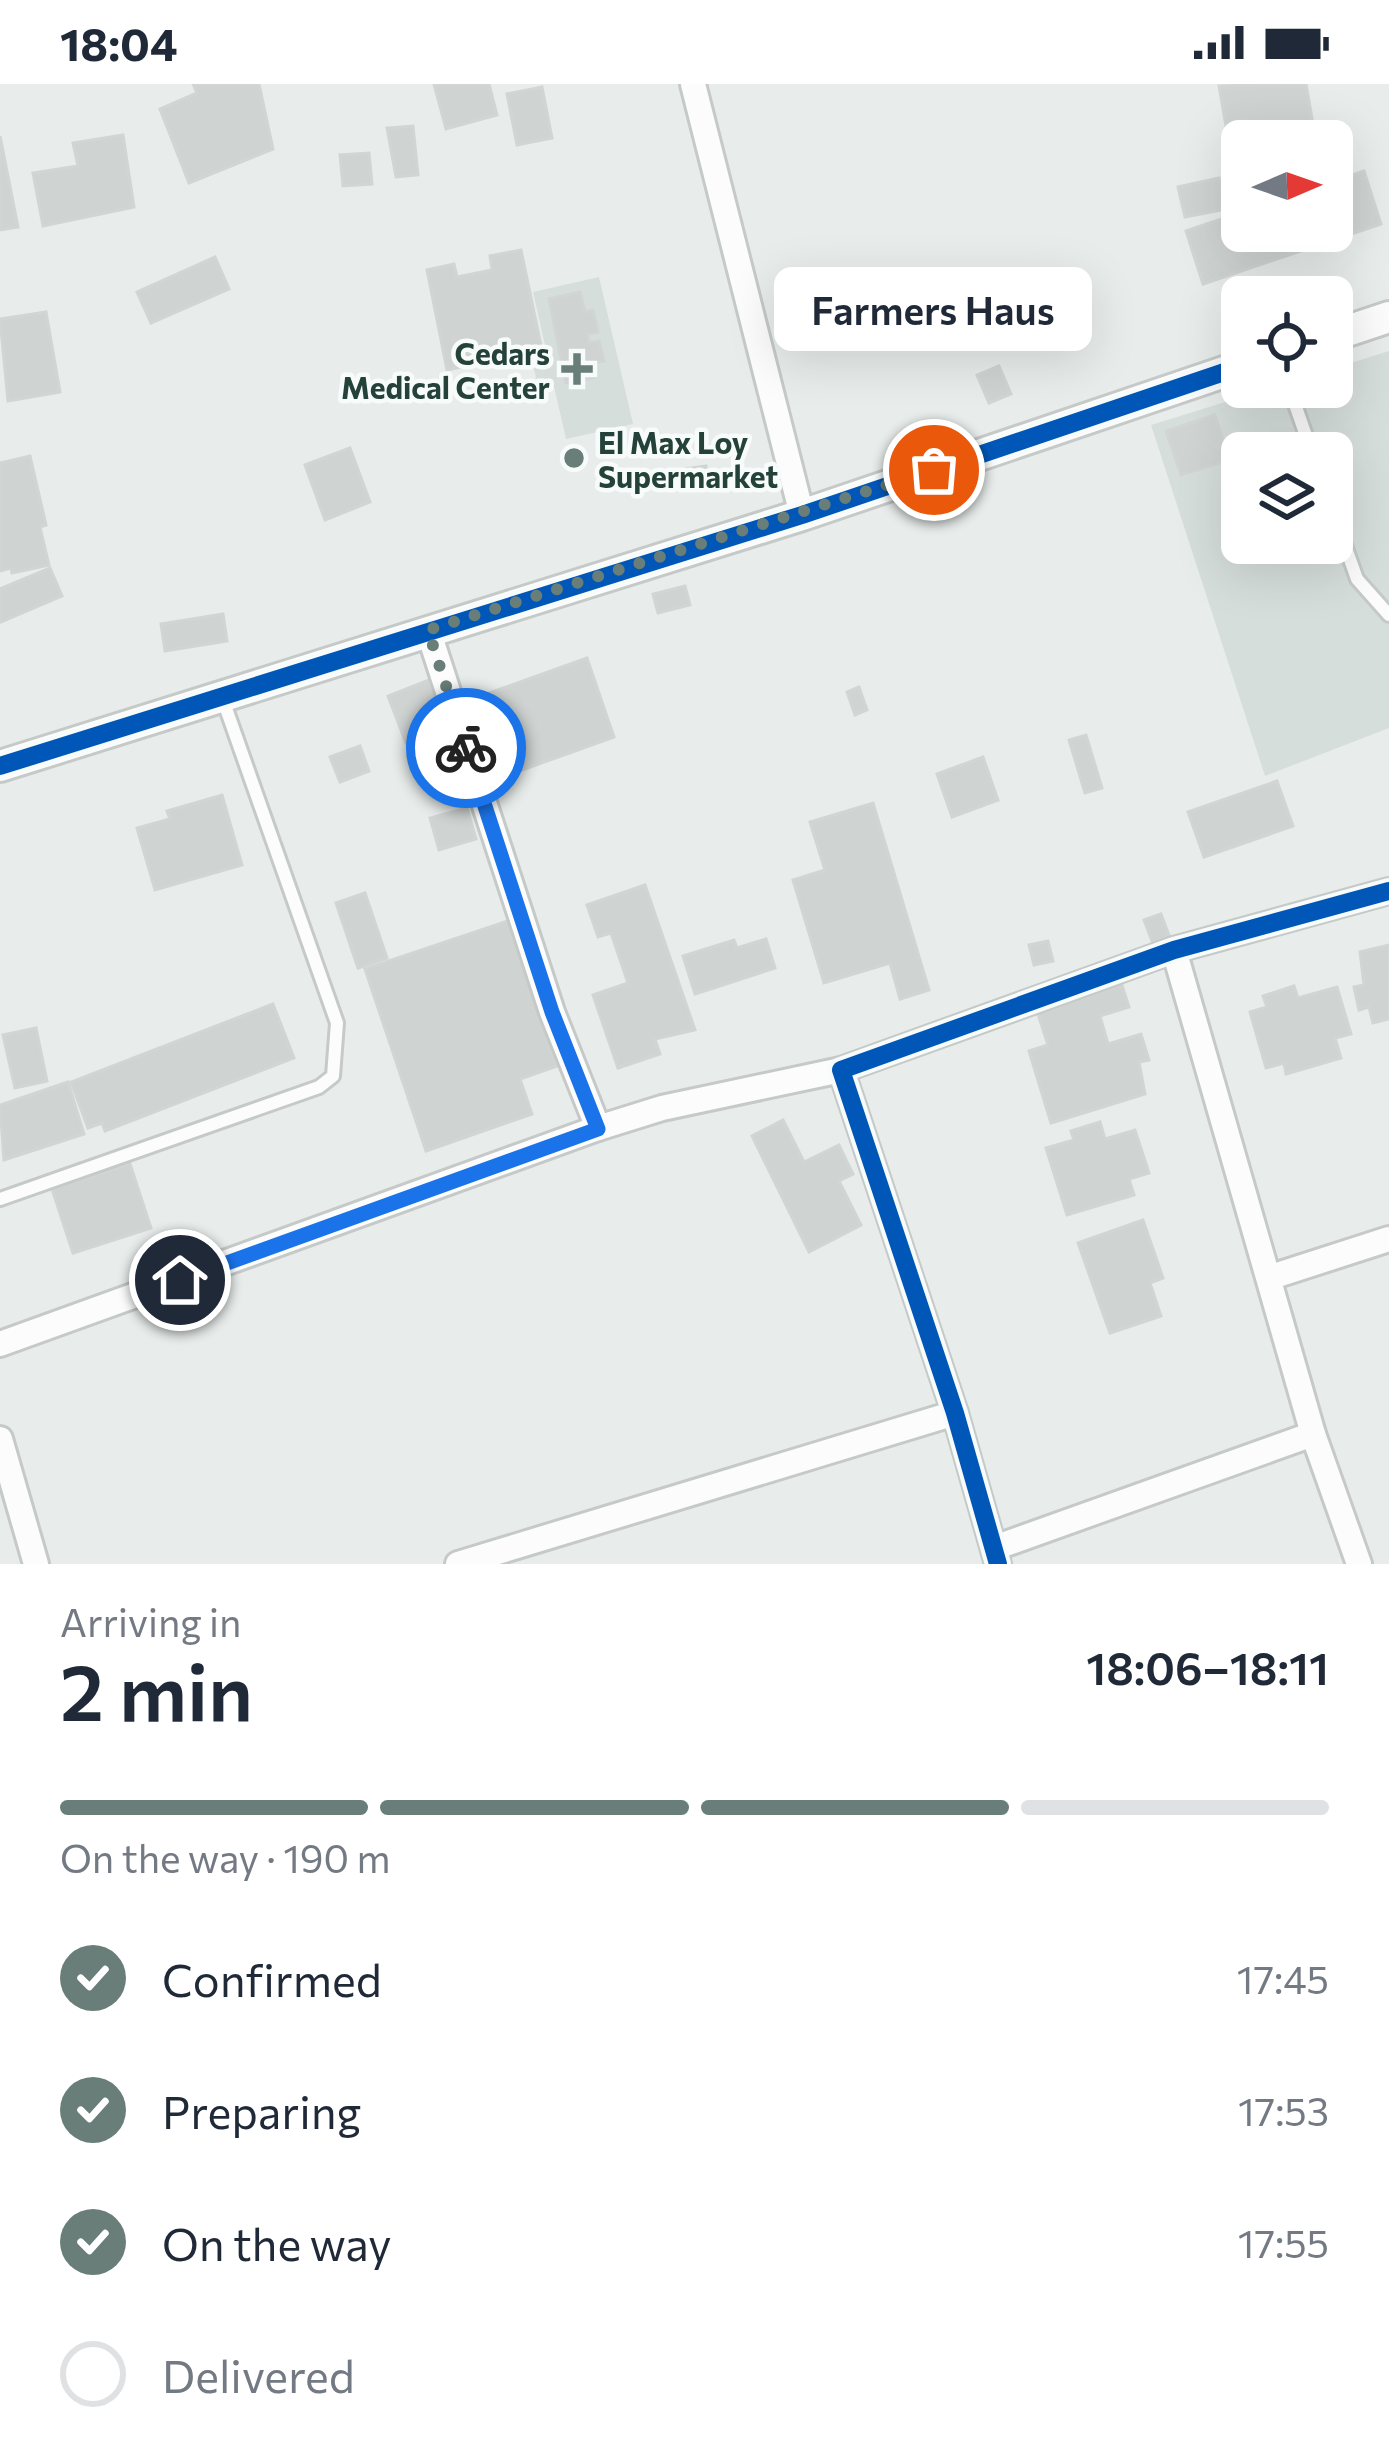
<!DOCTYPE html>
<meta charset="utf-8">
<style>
:root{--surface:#fff;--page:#f2f2f3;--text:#1f2937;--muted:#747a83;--line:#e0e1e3;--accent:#697e78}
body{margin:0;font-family:Commissioner,sans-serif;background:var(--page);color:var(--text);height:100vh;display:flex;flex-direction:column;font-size:45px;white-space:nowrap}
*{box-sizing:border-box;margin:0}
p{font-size:39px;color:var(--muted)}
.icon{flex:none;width:66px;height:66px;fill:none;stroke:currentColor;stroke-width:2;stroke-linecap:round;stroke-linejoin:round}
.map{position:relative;height:1480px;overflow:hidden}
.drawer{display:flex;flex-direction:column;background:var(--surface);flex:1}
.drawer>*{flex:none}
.needle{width:78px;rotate:88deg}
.buttons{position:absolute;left:1221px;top:36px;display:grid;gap:24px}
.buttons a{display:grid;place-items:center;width:132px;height:132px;border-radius:18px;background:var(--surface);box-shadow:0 12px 48px #0002;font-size:60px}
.pin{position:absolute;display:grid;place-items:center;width:102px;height:102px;color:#fff;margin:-51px;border:6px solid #fff;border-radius:50%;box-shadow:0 3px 12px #0007}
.courier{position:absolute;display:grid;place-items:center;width:120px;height:120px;margin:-60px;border:9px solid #1a73e8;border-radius:50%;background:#fff;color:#222;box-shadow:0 3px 15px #0007}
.bubble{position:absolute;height:84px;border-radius:18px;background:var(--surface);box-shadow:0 12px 48px #0002;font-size:39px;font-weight:600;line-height:84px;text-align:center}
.headline em{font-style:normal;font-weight:600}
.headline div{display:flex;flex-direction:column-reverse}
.headline{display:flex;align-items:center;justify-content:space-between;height:204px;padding:0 60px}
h1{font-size:78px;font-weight:600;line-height:90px}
.bar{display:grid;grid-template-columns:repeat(4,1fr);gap:18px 12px;align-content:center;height:144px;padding:0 60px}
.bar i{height:15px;border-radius:9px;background:var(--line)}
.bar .selected{background:var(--accent)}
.bar p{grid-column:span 4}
ol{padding:0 60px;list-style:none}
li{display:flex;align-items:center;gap:36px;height:132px}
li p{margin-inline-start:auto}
li .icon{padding:12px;border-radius:50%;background:var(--accent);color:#fff;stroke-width:4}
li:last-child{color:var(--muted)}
li i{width:66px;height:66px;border:6px solid var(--line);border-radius:50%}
.status{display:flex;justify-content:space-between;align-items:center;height:84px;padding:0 60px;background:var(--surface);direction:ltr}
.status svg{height:33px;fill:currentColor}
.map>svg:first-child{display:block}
</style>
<div class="status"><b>18:04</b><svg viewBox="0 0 49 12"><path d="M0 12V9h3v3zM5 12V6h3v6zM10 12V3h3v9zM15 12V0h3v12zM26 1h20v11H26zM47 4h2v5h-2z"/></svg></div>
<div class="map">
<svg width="1389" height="1480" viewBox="0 0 1389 1480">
<rect width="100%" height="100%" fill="#e8edeb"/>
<g fill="#d6dedb" fill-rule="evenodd">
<polygon points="599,193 633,340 566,355 553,298 538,301 531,274 547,270 533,208"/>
<path d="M1389,267v377l-124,48 -114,-351 123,-38h58v-18zM1242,369h90v90h-90z"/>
</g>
<g fill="#cfd4d2" stroke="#d1d6d4" stroke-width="3">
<polygon points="193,0 259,0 273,65 189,99 160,25 197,9"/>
<polygon points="434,0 489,0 497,31 446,45"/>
<polygon points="1283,0 1306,0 1314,46 1299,48 1300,57 1242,57 1242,93 1235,94 1219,2"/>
<polygon points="542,3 552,54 517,61 507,10"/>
<polygon points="413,42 418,91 396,93 387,44"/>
<polygon points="123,51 134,123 43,142 33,89 78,82 73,59"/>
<polygon points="0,52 18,143 0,146"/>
<polygon points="369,69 372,100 343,102 340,71"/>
<polygon points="1364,87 1381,140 1203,200 1186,147 1242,128 1242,147 1332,147 1332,98"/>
<polygon points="1219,94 1226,125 1185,133 1178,103"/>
<polygon points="521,166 542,266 447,286 427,186 454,180 457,193 492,186 490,172"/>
<polygon points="215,173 229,205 151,239 137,208"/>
<polygon points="580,208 585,228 593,226 598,248 587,250 589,259 599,257 604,277 593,279 596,293 566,299 549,215"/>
<polygon points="46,228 60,308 8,317 0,235"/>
<polygon points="999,282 1011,310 989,319 977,291"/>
<polygon points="1215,331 1229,376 1181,391 1166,347"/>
<polygon points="350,364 370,418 325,436 305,381"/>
<polygon points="30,372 46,441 40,443 49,481 12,489 11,484 0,487 0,379"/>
<polygon points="706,382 708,397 686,400 684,385"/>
<polygon points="50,484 62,512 1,538 0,505"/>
<polygon points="685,502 690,521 658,529 653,510"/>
<polygon points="223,530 227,557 165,567 161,540"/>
<polygon points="587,574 614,653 497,695 470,616"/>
<polygon points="429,596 446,642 406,659 388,612"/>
<polygon points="859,603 867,626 855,631 847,608"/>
<polygon points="1086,651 1102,704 1085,709 1069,656"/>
<polygon points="360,662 369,687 340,698 330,673"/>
<polygon points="983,673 998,716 952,733 937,690"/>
<polygon points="1277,697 1293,742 1204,773 1188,728"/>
<polygon points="222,711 242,781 155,806 137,744 170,735 167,727"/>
<polygon points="873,719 929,906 900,915 890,879 824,899 793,796 825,786 810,738"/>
<polygon points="467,724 476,755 439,766 430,734"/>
<polygon points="645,801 695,946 655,955 660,970 618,984 593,911 628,899 611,849 598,853 587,821"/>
<polygon points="365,809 387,874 358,884 336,819"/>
<polygon points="1161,830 1170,854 1155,865 1144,836"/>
<polygon points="508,837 557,982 520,995 532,1030 426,1067 365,885"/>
<polygon points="766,855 775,884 695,910 683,872 734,856 737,864"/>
<polygon points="1048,857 1053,877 1034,881 1029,861"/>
<polygon points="1389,861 1389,935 1373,939 1369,923 1359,926 1354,903 1364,901 1360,868"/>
<polygon points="1121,898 1129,923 1100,932 1108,960 1141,950 1149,976 1139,978 1145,1010 1051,1039 1029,967 1048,961 1036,924"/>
<polygon points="1294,902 1298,914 1337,903 1351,950 1335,954 1341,974 1286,990 1284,979 1266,984 1250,928 1267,923 1263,912"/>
<polygon points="273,920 294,974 105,1047 102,1039 88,1044 71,998"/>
<polygon points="36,944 47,997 15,1004 3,951"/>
<polygon points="68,998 84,1050 4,1076 0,1021"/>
<polygon points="783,1036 804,1078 839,1061 853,1090 839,1097 861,1141 809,1168 752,1052"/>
<polygon points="1100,1038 1105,1055 1135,1046 1149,1089 1129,1095 1134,1111 1067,1131 1046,1064 1074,1056 1071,1047"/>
<polygon points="130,1080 151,1144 73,1169 52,1105"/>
<polygon points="1143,1136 1163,1194 1150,1199 1161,1232 1110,1249 1078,1159"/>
</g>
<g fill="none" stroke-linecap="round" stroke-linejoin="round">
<defs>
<g id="service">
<polyline points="1289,303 1312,369"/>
<polyline points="1332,425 1357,495 1389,531"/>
<polyline points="0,1115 319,1003 333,992 337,939 222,613"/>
</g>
<g id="minor">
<polyline points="693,0 802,431"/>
<polyline points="428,546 552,928 598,1044 662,1024 841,986"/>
<polyline points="1174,866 1313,1350 1359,1480"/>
<polyline points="1271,1193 1389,1155"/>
<polyline points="0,1260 598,1044"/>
<polyline points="0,1355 36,1480"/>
<polyline points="997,1463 1313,1350"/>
<polyline points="458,1480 955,1329"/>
<polyline points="998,1480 955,1329 841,986 1174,866 1389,807"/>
</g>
<g id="tertiary">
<polyline points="1332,252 1389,233"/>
<polyline points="0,682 802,431 1242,282"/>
</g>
</defs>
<use href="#service" stroke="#c5cac8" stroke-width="18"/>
<use href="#minor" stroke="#c5cac8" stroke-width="30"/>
<use href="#tertiary" stroke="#c5cac8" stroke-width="36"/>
<use href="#service" stroke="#fcfcfc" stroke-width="12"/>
<use href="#minor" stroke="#fcfcfc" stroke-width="24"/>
<use href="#tertiary" stroke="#fcfcfc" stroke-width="30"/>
<defs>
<g id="cycleway">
<polyline points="0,682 802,431 1242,282"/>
<polyline points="998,1480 955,1329 841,986 1174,866 1389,807"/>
</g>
</defs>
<use href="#cycleway" stroke="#f7fbf9" stroke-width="26"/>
<use href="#cycleway" stroke="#0057b8" stroke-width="18"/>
</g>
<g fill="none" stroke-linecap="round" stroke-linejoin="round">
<polyline stroke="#697e78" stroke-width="12" stroke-dasharray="0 21.6" points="466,664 428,546 934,386"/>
<polyline stroke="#1a73e8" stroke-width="15" points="180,1196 598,1045 552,928 466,664"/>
</g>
<g fill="#697e78" stroke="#f7fbf9" stroke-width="4.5">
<path d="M571 267h12v12h12v12h-12v12h-12v-12h-12v-12h12z"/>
<circle cx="574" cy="374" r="12"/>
</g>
<g text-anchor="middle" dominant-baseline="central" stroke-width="9" stroke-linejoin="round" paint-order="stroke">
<g font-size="30" font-weight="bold" fill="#24423a" stroke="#f7fbf9" text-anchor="end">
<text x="550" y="268">Cedars<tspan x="550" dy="34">Medical Center</tspan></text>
<text x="598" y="357" text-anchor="start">El Max Loy<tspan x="598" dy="34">Supermarket</tspan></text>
</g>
</g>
</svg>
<div class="buttons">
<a><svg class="needle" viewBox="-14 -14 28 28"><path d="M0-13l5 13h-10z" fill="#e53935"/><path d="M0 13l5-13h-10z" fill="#747a83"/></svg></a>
<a><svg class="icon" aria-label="locate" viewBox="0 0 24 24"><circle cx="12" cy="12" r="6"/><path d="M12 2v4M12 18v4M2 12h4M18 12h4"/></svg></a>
<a><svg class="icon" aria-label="layers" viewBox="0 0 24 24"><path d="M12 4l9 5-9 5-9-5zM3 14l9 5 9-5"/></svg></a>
</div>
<div class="pin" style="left:934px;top:386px;background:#ea580c"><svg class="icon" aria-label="bag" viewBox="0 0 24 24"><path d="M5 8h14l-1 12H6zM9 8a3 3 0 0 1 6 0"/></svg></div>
<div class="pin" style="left:180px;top:1196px;background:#1f2937"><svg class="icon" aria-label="home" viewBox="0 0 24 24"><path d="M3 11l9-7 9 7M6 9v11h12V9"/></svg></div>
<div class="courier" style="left:466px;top:664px"><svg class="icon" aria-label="bike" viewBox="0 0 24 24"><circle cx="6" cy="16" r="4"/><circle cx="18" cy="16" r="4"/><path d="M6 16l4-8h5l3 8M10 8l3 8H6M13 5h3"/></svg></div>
<div class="bubble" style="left:774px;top:183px;width:318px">Farmers Haus</div>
</div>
<section class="drawer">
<div class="headline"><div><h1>2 min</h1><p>Arriving in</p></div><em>18:06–18:11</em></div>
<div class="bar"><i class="selected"></i><i class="selected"></i><i class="selected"></i><i></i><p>On the way · 190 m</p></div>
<ol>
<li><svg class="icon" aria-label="check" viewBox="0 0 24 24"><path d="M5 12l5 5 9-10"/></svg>Confirmed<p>17:45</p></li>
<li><svg class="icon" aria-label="check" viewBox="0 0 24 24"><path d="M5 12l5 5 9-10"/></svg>Preparing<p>17:53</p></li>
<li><svg class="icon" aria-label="check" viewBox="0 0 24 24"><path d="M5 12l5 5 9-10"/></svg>On the way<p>17:55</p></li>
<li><i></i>Delivered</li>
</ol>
</section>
